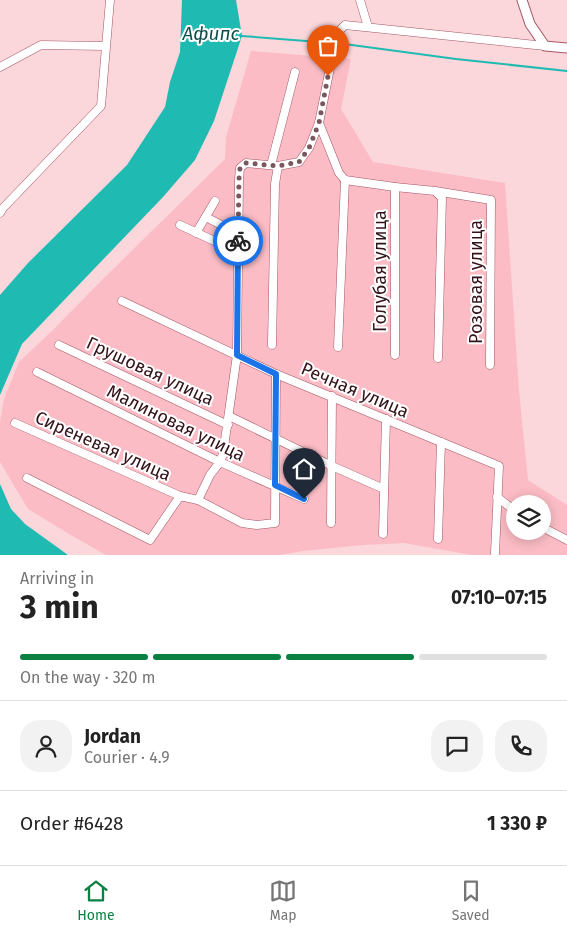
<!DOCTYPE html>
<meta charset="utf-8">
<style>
:root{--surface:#fff;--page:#f2f2f2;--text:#222;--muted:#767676;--line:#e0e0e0;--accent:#0b8043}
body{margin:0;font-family:"Fira Sans",sans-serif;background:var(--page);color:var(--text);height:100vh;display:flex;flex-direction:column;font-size:19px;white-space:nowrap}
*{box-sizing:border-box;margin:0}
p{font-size:16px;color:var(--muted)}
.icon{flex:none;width:28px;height:28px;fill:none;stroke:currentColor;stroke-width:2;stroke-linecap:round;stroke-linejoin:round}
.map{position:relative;height:555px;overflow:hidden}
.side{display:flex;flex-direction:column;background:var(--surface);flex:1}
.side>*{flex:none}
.fabs{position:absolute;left:506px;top:495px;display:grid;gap:10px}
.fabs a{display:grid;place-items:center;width:45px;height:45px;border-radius:50%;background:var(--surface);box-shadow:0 2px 12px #0003;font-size:25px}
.pin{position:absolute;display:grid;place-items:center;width:42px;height:42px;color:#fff;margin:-51px -21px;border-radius:50% 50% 50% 0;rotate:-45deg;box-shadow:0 0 5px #0007}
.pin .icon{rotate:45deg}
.courier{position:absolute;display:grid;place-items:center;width:50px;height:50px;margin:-25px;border:4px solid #1a73e8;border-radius:50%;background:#fff;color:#222;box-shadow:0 1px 6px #0007}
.summary em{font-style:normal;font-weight:700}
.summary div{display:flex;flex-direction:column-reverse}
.summary{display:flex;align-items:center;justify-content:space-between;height:85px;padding:0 20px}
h1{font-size:32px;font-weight:700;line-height:38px}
.bar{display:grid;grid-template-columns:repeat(4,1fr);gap:8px 5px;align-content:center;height:60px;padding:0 20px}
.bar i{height:6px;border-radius:4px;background:var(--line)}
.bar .on{background:var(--accent)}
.bar p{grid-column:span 4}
.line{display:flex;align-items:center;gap:12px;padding:0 20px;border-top:1px solid var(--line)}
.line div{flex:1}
.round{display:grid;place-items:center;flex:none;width:52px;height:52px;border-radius:20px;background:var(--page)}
.menu{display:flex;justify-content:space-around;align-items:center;height:70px;border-top:1px solid var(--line);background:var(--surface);font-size:14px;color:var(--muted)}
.menu a{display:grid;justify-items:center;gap:2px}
.menu .on{color:var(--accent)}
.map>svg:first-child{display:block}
</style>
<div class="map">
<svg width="567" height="555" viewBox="0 0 567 555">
<rect width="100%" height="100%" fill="#fbd6db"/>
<path fill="#fbbcc5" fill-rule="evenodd" d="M251,51l100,8 -10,50 32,53 132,21 14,208 9,89 39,25v50h-95l-68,-12 -41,2 -60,6 -24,4h-173l-37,-21 -41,-25 -28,-47v-40l4,-23 15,-37 35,-33 45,-46 126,-124 1,-22zM515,504h27v27h-27z"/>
<g fill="#1fbbb2">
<polygon points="182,0 236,0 242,36 214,121 195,160 163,197 22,344 0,395 0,295 28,263 127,165 165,107 170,82 180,52"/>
<polygon points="0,484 11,509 25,524 68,555 0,555"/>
</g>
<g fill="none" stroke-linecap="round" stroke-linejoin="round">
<g stroke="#1fbbb2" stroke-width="2">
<polyline points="242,36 332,43"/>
<polyline points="337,43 456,59 567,71"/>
</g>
<defs>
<g id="minor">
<polyline points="360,0 368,27"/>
<polyline points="0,67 41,45 105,46"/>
<polyline points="319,123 339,173 345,180 395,187 435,191 491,200 490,365"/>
<polyline points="271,165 295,72"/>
<polyline points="435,191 442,198 438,358"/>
<polyline points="0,213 3,208 101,106 110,0"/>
<polyline points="206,217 238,234"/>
<polyline points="180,225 238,252"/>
<polyline points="196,233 215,201"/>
<polyline points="122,301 276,374 499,466 495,553"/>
<polyline points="59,345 228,425"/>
<polyline points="272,345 275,184 278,166"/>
<polyline points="338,347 345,180"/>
<polyline points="395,355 395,187"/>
<polyline points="37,372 220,462 304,499"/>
<polyline points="229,416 332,466 384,489"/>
<polyline points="15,423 180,496"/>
<polyline points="27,478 150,540 180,496 198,500 210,475 220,462 223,454 237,355 239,179 240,168 246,163 278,166 299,162 309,148 319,123 335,43 338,32 345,25 545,46"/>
<polyline points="497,497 515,511"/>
<polyline points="198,500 242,523 257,525 275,523 276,374"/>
<polyline points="331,523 332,396"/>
<polyline points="542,527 567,540"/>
<polyline points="383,534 386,419"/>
<polyline points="438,539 441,442"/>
</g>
<polyline id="tertiary" points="522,0 530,24 545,46 567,48"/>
</defs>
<use href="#minor" stroke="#a45765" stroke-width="9"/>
<use href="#tertiary" stroke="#a45765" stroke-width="11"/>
<use href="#minor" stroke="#fff" stroke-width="8"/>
<use href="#tertiary" stroke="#fff" stroke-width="9"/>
</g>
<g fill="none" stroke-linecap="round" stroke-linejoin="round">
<polyline stroke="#79575e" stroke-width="5" stroke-dasharray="0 9" points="238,241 239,179 240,168 246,163 278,166 299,162 309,148 319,123 328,76"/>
<polyline stroke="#1a73e8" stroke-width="6" points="238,241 237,355 276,374 275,485 304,499"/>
</g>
<g text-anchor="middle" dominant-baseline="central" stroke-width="4" stroke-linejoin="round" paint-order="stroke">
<g font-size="18" fill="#33131a" stroke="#fff">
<text transform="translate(380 271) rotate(-90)">Голубая улица</text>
<text transform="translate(476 282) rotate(-90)">Розовая улица</text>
<text transform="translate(150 371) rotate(25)">Грушовая улица</text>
<text transform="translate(355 390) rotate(23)">Речная улица</text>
<text transform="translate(176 423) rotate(26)">Малиновая улица</text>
<text transform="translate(103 446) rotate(24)">Сиреневая улица</text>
</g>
<g font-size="19" font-style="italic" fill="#124e4b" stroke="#fff">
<text x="211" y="33">Афипс</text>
</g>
</g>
</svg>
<div class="fabs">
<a><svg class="icon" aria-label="layers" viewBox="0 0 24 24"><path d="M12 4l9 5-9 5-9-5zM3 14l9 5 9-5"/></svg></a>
</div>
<div class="pin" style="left:328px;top:76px;background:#ea580c"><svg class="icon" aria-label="bag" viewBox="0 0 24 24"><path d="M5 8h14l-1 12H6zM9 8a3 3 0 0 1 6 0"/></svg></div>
<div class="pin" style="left:304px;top:499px;background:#1f2937"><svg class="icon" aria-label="home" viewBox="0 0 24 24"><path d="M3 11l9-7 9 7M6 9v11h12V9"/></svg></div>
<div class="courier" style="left:238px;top:241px"><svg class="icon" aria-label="bike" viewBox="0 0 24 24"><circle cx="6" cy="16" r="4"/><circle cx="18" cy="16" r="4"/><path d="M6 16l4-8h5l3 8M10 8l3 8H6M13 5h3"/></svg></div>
</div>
<section class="side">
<div class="summary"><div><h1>3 min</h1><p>Arriving in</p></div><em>07:10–07:15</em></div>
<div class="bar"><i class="on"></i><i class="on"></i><i class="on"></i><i></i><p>On the way · 320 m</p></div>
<div class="line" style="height:90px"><a class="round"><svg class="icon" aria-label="person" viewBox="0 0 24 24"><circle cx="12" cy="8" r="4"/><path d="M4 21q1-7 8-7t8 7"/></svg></a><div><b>Jordan</b><p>Courier · 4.9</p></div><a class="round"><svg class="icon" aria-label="chat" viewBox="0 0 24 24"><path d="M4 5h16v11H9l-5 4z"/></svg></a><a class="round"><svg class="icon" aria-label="phone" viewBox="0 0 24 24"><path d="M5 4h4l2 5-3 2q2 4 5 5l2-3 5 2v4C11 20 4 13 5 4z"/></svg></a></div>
<div class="line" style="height:65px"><div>Order #6428</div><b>1 330 ₽</b></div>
</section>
<nav class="menu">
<a class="on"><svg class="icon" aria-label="home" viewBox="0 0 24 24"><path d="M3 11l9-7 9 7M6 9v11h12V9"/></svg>Home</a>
<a><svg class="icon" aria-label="map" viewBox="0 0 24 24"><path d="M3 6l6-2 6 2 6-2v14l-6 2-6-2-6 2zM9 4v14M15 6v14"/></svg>Map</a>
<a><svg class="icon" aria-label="saved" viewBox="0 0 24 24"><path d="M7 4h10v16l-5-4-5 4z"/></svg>Saved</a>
</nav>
